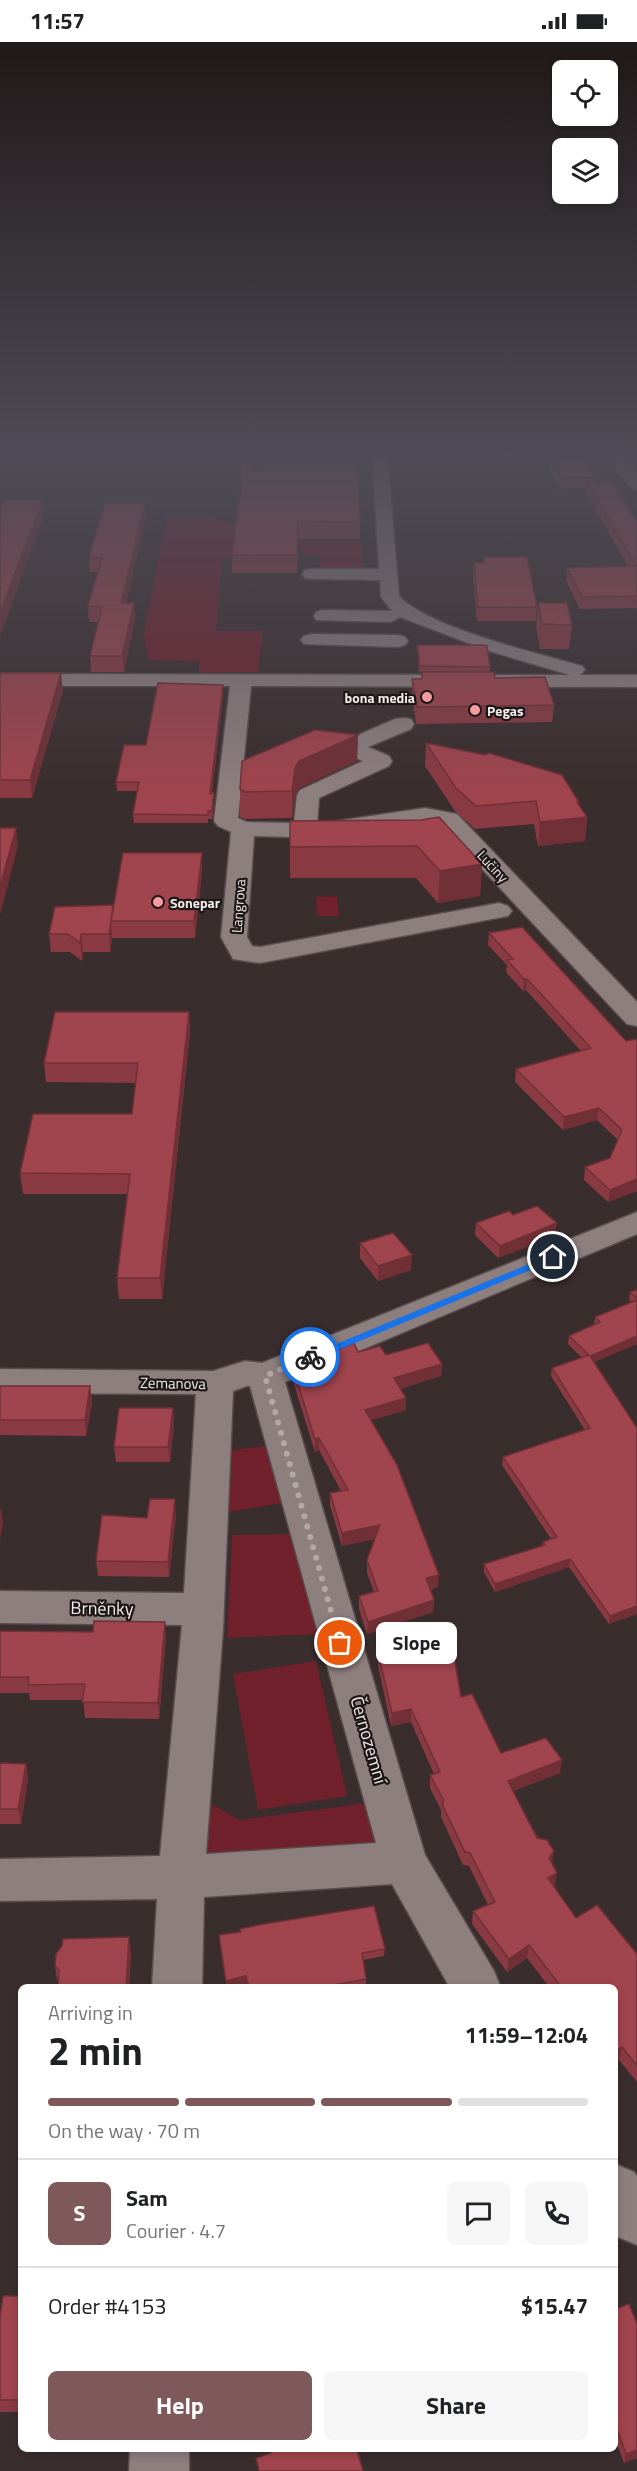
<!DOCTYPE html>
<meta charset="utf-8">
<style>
:root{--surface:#fff;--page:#f6f6f6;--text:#202124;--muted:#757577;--line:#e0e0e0;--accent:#7f585b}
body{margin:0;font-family:"Titillium Web",sans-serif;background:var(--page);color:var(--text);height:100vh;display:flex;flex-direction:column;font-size:22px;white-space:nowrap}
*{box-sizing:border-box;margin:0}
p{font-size:20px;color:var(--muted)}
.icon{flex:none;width:33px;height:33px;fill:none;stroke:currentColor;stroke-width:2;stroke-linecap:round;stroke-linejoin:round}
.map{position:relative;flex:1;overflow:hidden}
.drawer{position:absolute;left:18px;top:1942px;width:600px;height:468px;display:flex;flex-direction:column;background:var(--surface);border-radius:9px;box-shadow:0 3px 9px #0003}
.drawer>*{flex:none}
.controls{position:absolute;left:552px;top:18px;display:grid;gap:12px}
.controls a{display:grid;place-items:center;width:66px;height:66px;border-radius:9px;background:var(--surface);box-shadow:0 3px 9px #0003;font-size:30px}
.pin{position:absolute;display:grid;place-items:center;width:51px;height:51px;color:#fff;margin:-26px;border:3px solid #fff;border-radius:50%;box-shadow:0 2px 6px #0007}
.courier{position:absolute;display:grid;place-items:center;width:60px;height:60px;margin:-30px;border:4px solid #1a73e8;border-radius:50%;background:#fff;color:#222;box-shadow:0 2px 8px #0007}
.bubble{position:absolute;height:42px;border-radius:9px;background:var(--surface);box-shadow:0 3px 9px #0003;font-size:20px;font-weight:700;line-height:42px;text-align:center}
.head em{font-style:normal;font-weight:700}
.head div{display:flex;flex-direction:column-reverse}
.head{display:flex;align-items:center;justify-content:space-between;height:102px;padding:0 30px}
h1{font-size:39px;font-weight:700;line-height:45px}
.bar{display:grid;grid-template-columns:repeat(4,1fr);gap:9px 6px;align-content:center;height:72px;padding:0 30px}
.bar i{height:8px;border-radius:4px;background:var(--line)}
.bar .selected{background:var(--accent)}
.bar p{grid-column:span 4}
.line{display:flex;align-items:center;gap:15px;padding:0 30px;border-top:2px solid var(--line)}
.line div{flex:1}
.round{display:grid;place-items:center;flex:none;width:63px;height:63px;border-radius:9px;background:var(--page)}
.primary-button{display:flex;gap:12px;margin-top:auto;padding:12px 30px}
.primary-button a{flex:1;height:69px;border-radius:9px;background:var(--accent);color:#fff;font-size:24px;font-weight:700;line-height:69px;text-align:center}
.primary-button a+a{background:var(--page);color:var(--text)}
.status{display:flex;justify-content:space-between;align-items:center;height:42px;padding:0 30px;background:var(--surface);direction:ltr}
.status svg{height:16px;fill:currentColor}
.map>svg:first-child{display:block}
</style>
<div class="status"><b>11:57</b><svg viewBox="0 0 49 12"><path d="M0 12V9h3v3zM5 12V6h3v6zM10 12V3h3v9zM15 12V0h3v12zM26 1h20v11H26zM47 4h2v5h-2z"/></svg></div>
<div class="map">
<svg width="637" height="2429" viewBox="0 0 637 2429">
<rect width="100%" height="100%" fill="#3a2d2d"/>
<g fill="#70212c">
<polygon points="167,474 211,475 242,485 243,516 222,516 216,589 263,589 258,630 199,631 199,619 150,618 145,605 144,591"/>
<polygon points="297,500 361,500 364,530 321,530 320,515 305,513"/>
<polygon points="337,854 339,874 317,874 316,855"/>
<polygon points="269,1403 283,1461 227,1470 228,1409"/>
<polygon points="294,1492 321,1592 227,1596 232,1493"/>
<polygon points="316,1619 347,1754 258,1768 233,1632"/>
<polygon points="375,1760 384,1805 207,1834 209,1761 240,1778"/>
</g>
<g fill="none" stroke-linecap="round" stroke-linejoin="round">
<defs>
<g id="minor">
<path d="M372,411h15l12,143c30,32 138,57 183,70l3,4 -5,5h57v12l-386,-1 -13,132 9,4 47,1 3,-28 3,-5 63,-29 -21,-9 -3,-5 3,-5 53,-23 8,-1 8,1 3,5 -3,5 -43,18 21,9 3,5 -3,5 -70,32 -2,26 108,-16 32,6 180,188v24l-10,-2 -186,-199 -16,-3 -97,16 -74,-2 -7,101 5,9 8,1 239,-44 9,3 4,5 -4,5 -248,47 -27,-4 -12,-22 10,-105 -13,-6 -4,-5 16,-135h-230v-12l570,1 -81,-24 -89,-34 -9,5 -75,-2 -2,-4 2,-4 7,-2 69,1 -11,-14 -1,-17 -69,-1 -6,-1 -3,-4 3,-4 6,-1h68z"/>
<polygon points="603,411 618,411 637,433 637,448 631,446"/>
<polygon points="311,592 398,593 405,595 408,599 405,603 398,605 304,602 301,598 304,594"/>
<path d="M637,1170v22l-352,148 140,473 69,116 7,17h-51l-58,-104 -188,13 -2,91h-50l5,-89 -157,2v-42l160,-3 22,-231 -182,-2v-32l184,2 12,-199 -196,-1v-24l213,2 32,-10 17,2zM247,1344h3l126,457 -170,11 17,-225 10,-238z"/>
<polygon points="615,2122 634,2130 637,2134 637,2203 618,2195 615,2192"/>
<polygon points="130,2408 189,2408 189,2429 129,2429"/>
</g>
</defs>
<use href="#minor" stroke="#584c4d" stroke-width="3"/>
<use href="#minor" fill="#8e7f7f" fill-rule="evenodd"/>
</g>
<g fill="#8a3a42">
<polygon points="245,411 358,411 360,497 298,497 297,531 232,531 232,513"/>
<polygon points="545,411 581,411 595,435 595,442 637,480 637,566 580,567 566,538 567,526 628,524 587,453 588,446 560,447 551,431 548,414"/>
<polygon points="145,461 146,475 126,561 135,577 124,630 91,630 90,614 98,580 89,580 88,564 98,530 90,530 89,515"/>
<polygon points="484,515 537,565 536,579 477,579 473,534 474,521 483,521"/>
<polygon points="538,561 572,583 569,607 540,607 536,585"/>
<polygon points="417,603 490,625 490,630 495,636 554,663 552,680 416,682 412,653 412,637 422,637 422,630 419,630"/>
<polygon points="0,631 63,648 32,756 0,756"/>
<polygon points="223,643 223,651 212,751 214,750 214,759 212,777 208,777 208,781 134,781 133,772 137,749 117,749 116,740 146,703"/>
<polygon points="358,693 357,719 299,746 295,753 292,776 245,777 240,775 240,747"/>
<polygon points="426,701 579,760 579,763 587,775 585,799 538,804 534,782 475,787 455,769 425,724"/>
<polygon points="421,778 482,822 480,854 438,861 416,836 290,836 290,805"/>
<polygon points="202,811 202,829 195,896 112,896 110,910 83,910 82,919 70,910 51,910 49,892 113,863"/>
<polygon points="489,891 626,999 637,997 637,1149 608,1160 584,1138 585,1125 610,1116 618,1098 597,1078 563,1088 515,1040 516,1027 581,1009 526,948 523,949 506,930 507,923 488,903"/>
<polygon points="189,970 190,990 162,1257 119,1257 117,1236 127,1152 23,1152 20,1131 132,1072 136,1041 46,1040 44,1021"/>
<polygon points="513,1173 555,1194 498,1216 475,1193 476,1181"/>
<polygon points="360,1201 411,1228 378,1239 360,1216"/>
<polygon points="637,1248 637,1302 594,1320 637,1572 609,1582 569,1525 495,1550 484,1530 484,1522 542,1504 543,1500 551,1497 502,1423 503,1415 585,1388 551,1334 552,1326 582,1316 568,1302 569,1294 594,1283 595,1275 632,1260 629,1258 630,1250"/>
<polygon points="358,1310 386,1313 442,1322 441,1334 400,1347 406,1368 371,1378 438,1545 430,1548 434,1558 433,1570 367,1592 359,1567 359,1554 374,1550 367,1531 367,1518 375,1497 342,1504 330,1463 330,1451 341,1449 319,1408 315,1410 293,1339 293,1326"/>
<polygon points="0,1344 90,1344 92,1360 86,1394 0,1393"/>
<polygon points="173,1366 174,1382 170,1420 116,1420 114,1405"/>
<polygon points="176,1473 169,1535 98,1534 96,1519 147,1476"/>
<polygon points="0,1589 166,1595 159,1677 85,1676 83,1658 30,1658 29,1651 0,1651"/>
<polygon points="378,1610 461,1655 501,1711 560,1731 513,1749 552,1822 555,1844 554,1844 576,1876 637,1912 637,2040 619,2018 615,2021 615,1946 550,1946 527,1916 507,1930 472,1882 473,1869 488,1863 469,1824 463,1823 441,1775 441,1768 430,1746 430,1733 434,1732 411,1680 391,1684 378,1623"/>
<polygon points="0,1721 26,1722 28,1737 21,1782 0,1782"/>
<polygon points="241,1890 385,1907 384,1914 363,1918 366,1937 366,1945 248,1946 247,1942 231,1946 227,1946 219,1893"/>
<polygon points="131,1910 129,1946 58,1946 59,1940 57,1938 55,1923"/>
<polygon points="21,2254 21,2370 0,2370 0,2275"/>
<polygon points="615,2267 637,2282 637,2416 624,2421 615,2397"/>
</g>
<g fill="#703036">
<polygon points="257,413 257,429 246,419"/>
<polygon points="43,458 44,475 0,594 0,570"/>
<polygon points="145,461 146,475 122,577 121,561"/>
<polygon points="134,561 135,577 124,630 122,614"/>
<polygon points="61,631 63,648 32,756 30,738"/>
<polygon points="223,643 223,651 211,760 210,752"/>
<polygon points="358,693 357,719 299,746 295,753 292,776 292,749 295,726 299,719"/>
<polygon points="214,750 214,759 212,777 212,769"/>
<polygon points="587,775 585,799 538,804 540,780"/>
<polygon points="16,786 18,804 0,873 0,845"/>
<polygon points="202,811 202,829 195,896 194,879"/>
<polygon points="482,822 480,854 438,861 440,829"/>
<polygon points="111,879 112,896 110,910 109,892"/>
<polygon points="81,892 83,910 82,919 80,901"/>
<polygon points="524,937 527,937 526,948 523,949"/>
<polygon points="189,970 190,990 162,1257 160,1236"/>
<polygon points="599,1066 597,1078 563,1088 564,1075"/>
<polygon points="637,1137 637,1149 608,1160 610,1148"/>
<polygon points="557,1181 555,1194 498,1216 500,1204"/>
<polygon points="412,1213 411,1228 378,1239 378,1224"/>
<polygon points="637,1294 637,1302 589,1322 590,1314"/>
<polygon points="442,1322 441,1334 393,1349 394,1336"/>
<polygon points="90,1344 92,1360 86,1394 85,1378"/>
<polygon points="406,1356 406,1368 365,1380 365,1368"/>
<polygon points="173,1366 174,1382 170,1420 168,1405"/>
<polygon points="319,1396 319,1408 315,1410 315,1397"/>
<polygon points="175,1457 176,1473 169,1535 168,1520"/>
<polygon points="1,1465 3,1481 0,1498 0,1469"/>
<polygon points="380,1483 380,1496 342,1504 342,1491"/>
<polygon points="570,1517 569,1525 495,1550 495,1542"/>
<polygon points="439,1533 438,1545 425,1549 426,1536"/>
<polygon points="434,1558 433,1570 367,1592 368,1580"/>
<polygon points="637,1564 637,1572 609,1582 610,1574"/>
<polygon points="165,1580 166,1595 159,1677 158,1661"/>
<polygon points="411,1667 411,1680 391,1684 392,1671"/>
<polygon points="562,1718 560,1731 506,1752 508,1739"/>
<polygon points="26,1722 28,1737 21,1782 18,1767"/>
<polygon points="554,1809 552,1822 549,1816"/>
<polygon points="557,1831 555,1844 546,1849 548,1836"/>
<polygon points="129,1895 131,1910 129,1946 126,1946"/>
<polygon points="529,1903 527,1916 507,1930 509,1917"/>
<polygon points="246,1934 247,1942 231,1946 227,1946 226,1939"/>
<polygon points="622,2005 619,2018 615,2021 615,2010"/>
<polygon points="637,2408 637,2416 624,2421 626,2412"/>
</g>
<g fill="#a0444d" stroke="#703036" stroke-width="1.5">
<polygon points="245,411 358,411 358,413 257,413 246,419 257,427 358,427 360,480 298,479 297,513 232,513"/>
<polygon points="550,411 581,411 595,435 561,436 552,420"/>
<polygon points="613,441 637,480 637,554 582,555 567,526 636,524 588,442"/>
<polygon points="3,458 43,458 0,570 0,465"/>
<polygon points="105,461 145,461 121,561 134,561 122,614 90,614 102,565 88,564 102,516 89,515"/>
<polygon points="484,515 527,515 537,565 478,565 474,521 485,521"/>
<polygon points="538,561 567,561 572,583 542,582"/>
<polygon points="417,603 483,603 487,604 490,625 420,624"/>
<polygon points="422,630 494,630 495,636 545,635 554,663 417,665 412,637 422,637"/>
<polygon points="0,631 61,631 30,738 0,738"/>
<polygon points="158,641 223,643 210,752 214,750 212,769 208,769 208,773 133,772 139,740 116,740 124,703 146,703"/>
<polygon points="315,688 358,693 299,719 295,726 292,749 245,750 240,747 242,719"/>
<polygon points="426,701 485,713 489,711 562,733 579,760 577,760 587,775 540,780 536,759 476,764 456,746"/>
<polygon points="439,775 482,822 440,829 417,804 290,805 290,779 421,778"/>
<polygon points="0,786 16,786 0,845"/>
<polygon points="123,811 202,811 194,879 111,879 109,892 81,892 80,901 68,892 49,892 55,865 113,863 111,879"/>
<polygon points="522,885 626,999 637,997 637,1137 610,1148 585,1125 610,1116 622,1088 599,1066 564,1075 516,1027 591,1006 527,937 524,937 507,918 513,917 489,891"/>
<polygon points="55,970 189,970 160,1236 117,1236 130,1132 20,1131 33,1072 132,1072 138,1021 44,1021"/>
<polygon points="537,1164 557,1181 500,1204 476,1181 509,1169 513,1173"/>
<polygon points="393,1191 412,1213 378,1224 360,1201"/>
<polygon points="637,1248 637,1256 630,1250"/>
<polygon points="637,1258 637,1294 590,1314 637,1386 637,1564 610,1574 570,1517 495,1542 484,1522 545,1503 543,1500 557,1495 503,1415 590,1386 552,1326 589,1313 569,1294 600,1280 595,1275"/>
<polygon points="354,1301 358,1310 380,1304 386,1313 428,1301 442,1322 394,1336 406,1356 365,1368 397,1423 439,1533 426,1536 434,1558 368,1580 359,1554 378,1549 367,1518 380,1483 342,1491 330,1451 348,1448 319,1396 315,1397 293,1326"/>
<polygon points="0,1344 90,1344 85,1378 0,1378"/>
<polygon points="119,1366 173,1366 168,1405 114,1405"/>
<polygon points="150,1457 175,1457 168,1520 96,1519 102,1473 147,1476"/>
<polygon points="94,1579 165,1580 158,1661 82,1660 85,1642 28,1643 29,1635 0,1635 0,1589 93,1590"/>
<polygon points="450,1592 461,1655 472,1652 501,1711 546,1696 562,1718 508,1739 537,1796 547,1798 554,1809 549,1816 557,1831 548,1836 576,1876 597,1863 637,1912 637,2024 622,2005 615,2010 615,1946 562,1946 529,1903 509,1917 473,1869 495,1860 470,1811 465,1810 442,1762 444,1759 430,1733 440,1730 411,1667 392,1671 378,1610"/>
<polygon points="0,1721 26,1722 18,1767 0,1767"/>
<polygon points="374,1864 385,1907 362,1911 366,1937 319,1946 249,1946 246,1934 226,1939 219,1893 241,1890 240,1887 264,1882"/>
<polygon points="129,1895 126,1946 58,1946 59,1929 55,1923 56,1912 62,1904 63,1897"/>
<polygon points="3,2254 21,2254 21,2358 0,2358 0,2275"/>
<polygon points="629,2262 637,2282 637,2408 626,2412 615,2381 615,2267"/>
<polygon points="270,2408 357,2408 363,2429 259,2429 256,2416 271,2411"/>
</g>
<linearGradient id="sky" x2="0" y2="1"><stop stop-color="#201919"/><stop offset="0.55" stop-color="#4f4c57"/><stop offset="1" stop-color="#4f4c57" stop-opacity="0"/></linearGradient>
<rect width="637" height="751" fill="url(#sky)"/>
<polygon fill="#1a73e8" points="553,1212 558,1215 557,1217 314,1318 307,1318 305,1315"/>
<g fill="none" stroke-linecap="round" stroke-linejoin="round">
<polyline stroke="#b2a8a8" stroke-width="6" stroke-dasharray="0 10.8" points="310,1315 265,1334 340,1601"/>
</g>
<g fill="#f49b9f" stroke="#1d1717" stroke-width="2">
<circle cx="427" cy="655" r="6"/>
<circle cx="475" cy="668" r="6"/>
<circle cx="158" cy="860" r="6"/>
</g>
<g text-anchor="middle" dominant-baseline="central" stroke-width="4.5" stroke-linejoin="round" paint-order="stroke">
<g font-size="14" font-weight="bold" fill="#f3eaea" stroke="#1d1717" text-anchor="start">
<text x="415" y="655" text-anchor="end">bona media</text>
<text x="487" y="668">Pegas</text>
<text x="170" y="860">Sonepar</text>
</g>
<g font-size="14" fill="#f3eaea" stroke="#1d1717">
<text transform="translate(493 824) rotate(47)">Lučiny</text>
<text transform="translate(238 864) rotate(-86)">Langrova</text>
</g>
<g font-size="15" fill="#f3eaea" stroke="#1d1717">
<text transform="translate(173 1341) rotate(1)">Zemanova</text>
</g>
<g font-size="18" fill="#f3eaea" stroke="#1d1717">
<text transform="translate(102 1566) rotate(1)">Brněnky</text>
<text transform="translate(369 1698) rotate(74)">Černozemní</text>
</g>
</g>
</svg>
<div class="controls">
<a><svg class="icon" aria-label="locate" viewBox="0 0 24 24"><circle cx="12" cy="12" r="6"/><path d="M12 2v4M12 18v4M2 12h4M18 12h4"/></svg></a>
<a><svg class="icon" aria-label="layers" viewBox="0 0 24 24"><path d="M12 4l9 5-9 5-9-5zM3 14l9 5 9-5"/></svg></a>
</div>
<div class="pin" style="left:340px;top:1601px;background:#ea580c"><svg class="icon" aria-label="bag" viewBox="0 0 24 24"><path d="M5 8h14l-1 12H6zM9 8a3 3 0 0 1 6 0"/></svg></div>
<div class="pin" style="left:553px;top:1215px;background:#1f2937"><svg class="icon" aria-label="home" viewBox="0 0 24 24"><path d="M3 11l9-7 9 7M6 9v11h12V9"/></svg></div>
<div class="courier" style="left:310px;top:1315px"><svg class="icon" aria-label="bike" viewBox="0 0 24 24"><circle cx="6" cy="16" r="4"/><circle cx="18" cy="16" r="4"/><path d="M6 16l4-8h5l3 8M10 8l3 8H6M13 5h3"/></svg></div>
<div class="bubble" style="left:376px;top:1580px;width:81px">Slope</div>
<section class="drawer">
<div class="head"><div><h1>2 min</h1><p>Arriving in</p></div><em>11:59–12:04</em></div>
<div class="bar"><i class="selected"></i><i class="selected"></i><i class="selected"></i><i></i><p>On the way · 70 m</p></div>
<div class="line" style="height:108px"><b class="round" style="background:var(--accent);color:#fff">S</b><div><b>Sam</b><p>Courier · 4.7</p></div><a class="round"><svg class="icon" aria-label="chat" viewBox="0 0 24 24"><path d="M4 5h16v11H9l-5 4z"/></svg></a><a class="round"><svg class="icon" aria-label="phone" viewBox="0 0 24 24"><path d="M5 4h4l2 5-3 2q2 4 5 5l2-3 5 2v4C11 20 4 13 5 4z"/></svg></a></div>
<div class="line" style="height:78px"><div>Order #4153</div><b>$15.47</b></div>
<div class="primary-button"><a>Help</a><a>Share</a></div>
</section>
</div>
